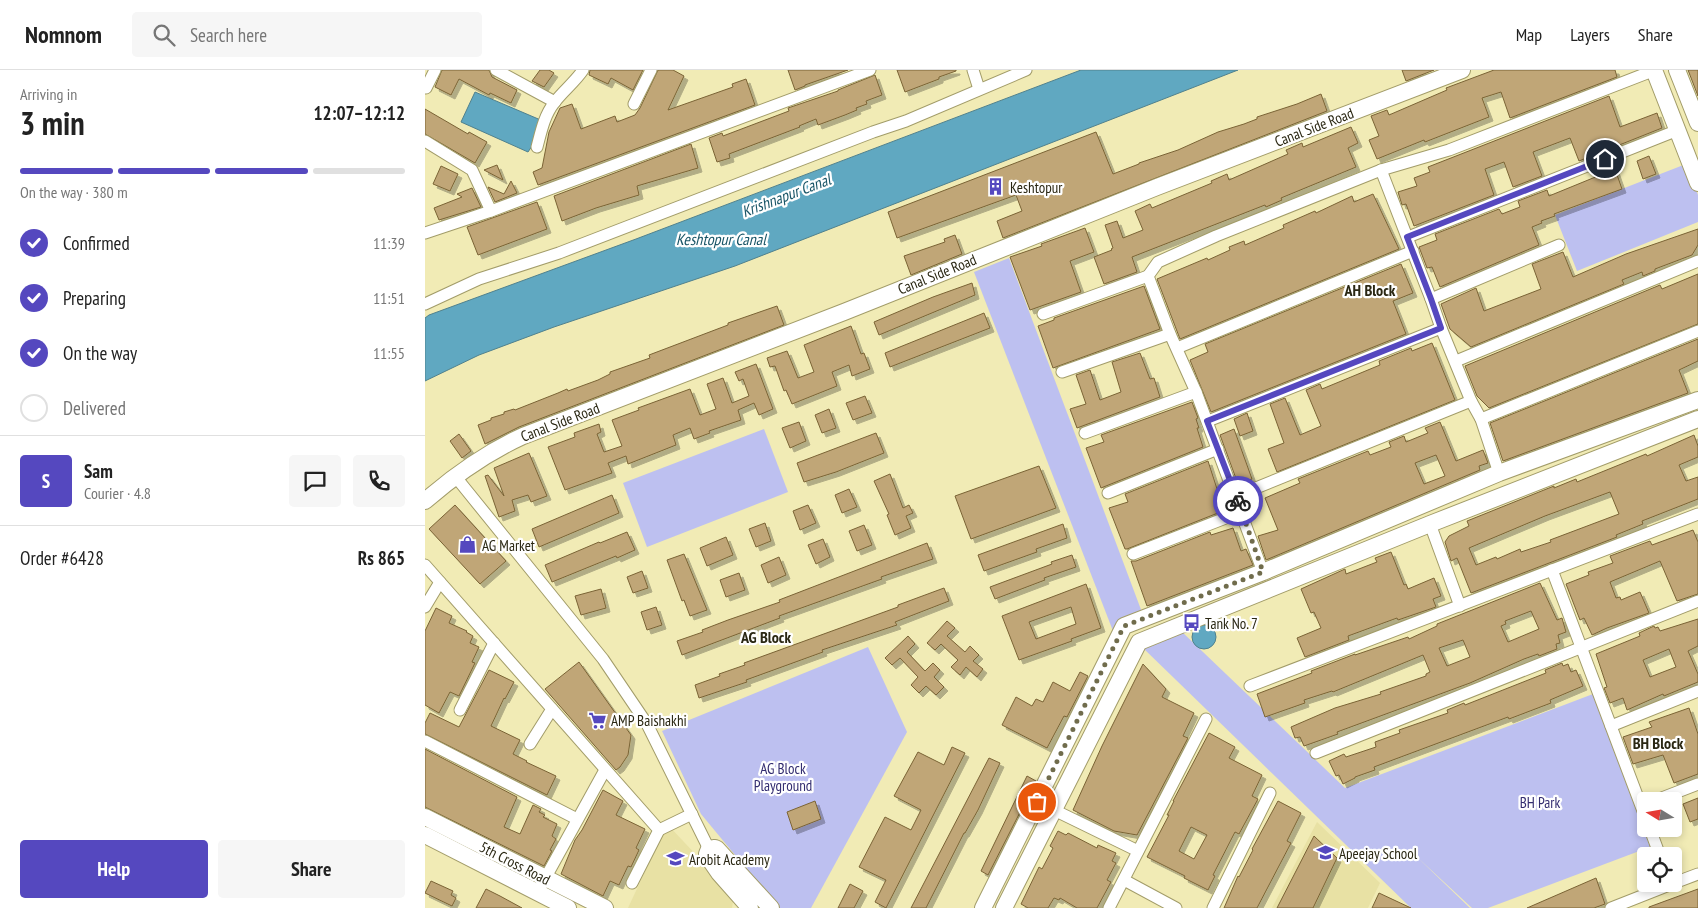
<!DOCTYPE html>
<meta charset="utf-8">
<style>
:root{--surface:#fff;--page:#f6f6f6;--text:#222;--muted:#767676;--line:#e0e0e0;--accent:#5548bf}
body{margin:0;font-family:"PT Sans Narrow",sans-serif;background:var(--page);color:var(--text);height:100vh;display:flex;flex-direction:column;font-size:19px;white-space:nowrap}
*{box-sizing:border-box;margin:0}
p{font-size:16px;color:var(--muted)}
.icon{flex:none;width:28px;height:28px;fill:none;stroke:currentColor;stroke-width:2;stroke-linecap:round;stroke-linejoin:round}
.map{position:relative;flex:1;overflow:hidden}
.sheet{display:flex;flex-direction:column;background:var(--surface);width:425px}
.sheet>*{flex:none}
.needle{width:32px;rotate:281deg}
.tools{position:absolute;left:1212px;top:722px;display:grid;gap:10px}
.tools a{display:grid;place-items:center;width:45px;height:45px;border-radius:5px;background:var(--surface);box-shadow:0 2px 8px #0003;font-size:25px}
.pin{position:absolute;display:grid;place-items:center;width:42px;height:42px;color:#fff;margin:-21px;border:2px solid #fff;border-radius:50%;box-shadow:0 1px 5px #0007}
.courier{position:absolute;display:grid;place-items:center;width:50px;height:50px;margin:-25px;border:4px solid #5548bf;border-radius:50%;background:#fff;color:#222;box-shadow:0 1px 6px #0007}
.summary em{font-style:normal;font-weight:700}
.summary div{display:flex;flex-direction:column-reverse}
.summary{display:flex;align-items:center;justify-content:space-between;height:85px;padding:0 20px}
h1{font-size:32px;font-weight:700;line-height:38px}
.bar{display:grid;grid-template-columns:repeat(4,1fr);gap:8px 5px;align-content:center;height:60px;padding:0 20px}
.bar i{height:6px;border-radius:4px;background:var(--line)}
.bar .current{background:var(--accent)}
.bar p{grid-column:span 4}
.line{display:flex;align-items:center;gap:12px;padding:0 20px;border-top:1px solid var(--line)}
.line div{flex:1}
.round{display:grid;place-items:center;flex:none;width:52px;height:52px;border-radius:5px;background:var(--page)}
ol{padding:0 20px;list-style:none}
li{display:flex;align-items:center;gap:15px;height:55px}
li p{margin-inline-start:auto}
li .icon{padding:5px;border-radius:50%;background:var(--accent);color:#fff;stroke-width:4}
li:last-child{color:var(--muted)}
li i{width:28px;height:28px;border:2px solid var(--line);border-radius:50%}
.cta{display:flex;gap:10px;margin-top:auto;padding:10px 20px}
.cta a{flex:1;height:58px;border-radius:5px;background:var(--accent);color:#fff;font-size:20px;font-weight:700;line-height:58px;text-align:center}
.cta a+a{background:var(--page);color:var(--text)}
header{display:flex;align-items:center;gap:30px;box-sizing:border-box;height:70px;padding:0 25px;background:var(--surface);border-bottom:1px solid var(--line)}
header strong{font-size:24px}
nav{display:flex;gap:28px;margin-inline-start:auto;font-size:18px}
.search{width:350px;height:45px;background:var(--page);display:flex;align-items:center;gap:12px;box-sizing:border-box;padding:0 18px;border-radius:5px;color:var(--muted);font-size:19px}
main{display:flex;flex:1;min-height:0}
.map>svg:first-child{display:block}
</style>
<header>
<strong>Nomnom</strong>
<div class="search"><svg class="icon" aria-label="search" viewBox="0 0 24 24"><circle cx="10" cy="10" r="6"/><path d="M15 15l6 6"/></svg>Search here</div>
<nav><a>Map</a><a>Layers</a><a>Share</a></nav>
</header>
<main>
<section class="sheet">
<div class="summary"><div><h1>3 min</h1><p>Arriving in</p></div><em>12:07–12:12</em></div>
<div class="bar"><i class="current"></i><i class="current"></i><i class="current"></i><i></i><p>On the way · 380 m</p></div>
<ol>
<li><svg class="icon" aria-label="check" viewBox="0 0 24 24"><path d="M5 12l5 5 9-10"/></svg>Confirmed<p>11:39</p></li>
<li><svg class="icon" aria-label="check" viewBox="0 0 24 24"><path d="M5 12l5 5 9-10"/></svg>Preparing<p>11:51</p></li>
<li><svg class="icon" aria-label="check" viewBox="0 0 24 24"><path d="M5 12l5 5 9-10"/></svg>On the way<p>11:55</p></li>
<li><i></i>Delivered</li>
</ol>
<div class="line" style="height:90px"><b class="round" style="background:var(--accent);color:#fff">S</b><div><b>Sam</b><p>Courier · 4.8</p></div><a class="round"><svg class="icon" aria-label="chat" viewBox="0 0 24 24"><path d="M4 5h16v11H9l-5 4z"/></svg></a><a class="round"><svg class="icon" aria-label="phone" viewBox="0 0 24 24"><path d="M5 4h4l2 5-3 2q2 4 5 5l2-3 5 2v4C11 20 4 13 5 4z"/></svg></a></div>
<div class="line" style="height:65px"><div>Order #6428</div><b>Rs 865</b></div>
<div class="cta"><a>Help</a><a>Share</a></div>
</section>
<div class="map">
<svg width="1273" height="838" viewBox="0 0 1273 838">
<defs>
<filter id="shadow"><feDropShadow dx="4" dy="4" stdDeviation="0" flood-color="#0004"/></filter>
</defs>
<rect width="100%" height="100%" fill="#f1ebb5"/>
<g fill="#e8e1a4">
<polygon points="892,752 955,813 943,838 847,838"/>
<polygon points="242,754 309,825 307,838 203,838"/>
</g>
<g fill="#bdc0f0">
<polygon points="1261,94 1273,125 1273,152 1152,201 1130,145"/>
<polygon points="584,188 718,545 688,561 549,202"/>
<polygon points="339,359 363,422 222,477 198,413"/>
<polygon points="755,560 920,718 1168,624 1225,777 1063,838 1047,838 992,787 1045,838 986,838 717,577"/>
<polygon points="443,577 482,662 386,838 354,838 276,744 237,661"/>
</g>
<g fill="#60a8c1" stroke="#50818d">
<polygon points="656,0 813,0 310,196 129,257 54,285 0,311 0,248 4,245 211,169"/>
<polygon points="50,22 118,51 113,67 103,82 36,52"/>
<circle cx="779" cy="567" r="12"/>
</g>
<g fill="#c0a677" stroke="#7a6335" fill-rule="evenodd" filter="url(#shadow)">
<polygon points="17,0 64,0 67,7 92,20 86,33 65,23 64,25 34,9 26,25 10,17"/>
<polygon points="115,0 124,0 129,3 119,17 107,11"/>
<polygon points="165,0 218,0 208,20 186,8 183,14 164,5"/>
<polygon points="233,0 248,0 259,6 243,40 308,17 307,14 321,9 330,35 113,115 108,102 117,98 124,62 135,38 147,34 156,59 190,46 192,52 210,45 215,38"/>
<polygon points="363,0 423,0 380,15 380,16 370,20"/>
<polygon points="472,0 531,0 531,1 514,7 514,9 480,22"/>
<polygon points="977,0 1009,0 981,11"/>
<polygon points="1069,0 1190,0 1192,7 1085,48 1076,22 1057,28 1064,47 1000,72 999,70 952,89 944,70 954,66 946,46 962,40 964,45 1022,20 1021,18"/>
<polygon points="1263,0 1273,0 1273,26"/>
<polygon points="450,5 457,25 441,31 442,34 431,38 432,40 420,45 393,55 391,49 374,56 375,57 304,84 305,88 292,92 284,68 297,63 298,66 364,41 363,38 413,21 413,20"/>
<polygon points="896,24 902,41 578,168 572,151 597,141 591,125 472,168 463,142 671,62 688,104 714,94 714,93 753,80 793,62 819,54 832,49 832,47 872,34"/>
<polygon points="1184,26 1195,57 1232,43 1237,58 1154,91 1145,68 1108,82 1117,106 1088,117 1079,92 1060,99 1069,125 989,156 981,134 977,135 973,122 992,116 989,108 1005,102 1003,97"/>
<polygon points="0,39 43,64 44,62 62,72 50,93 0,64"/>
<polygon points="926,57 933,73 923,78 931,97 856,128 857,130 841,137 840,135 707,187 712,202 679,214 669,187 687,180 686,179 688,178 680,155 692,151 698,168 718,160 710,141 725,134 727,138 787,113 786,111 802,104 804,110 863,84 861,80 877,73 878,77"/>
<polygon points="266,74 273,98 212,116 214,125 171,138 137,151 129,126"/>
<polygon points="1224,86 1231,104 1218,109 1212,91"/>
<polygon points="72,95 78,110 59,100"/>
<polygon points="16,96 33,104 25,121 8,114"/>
<polygon points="1190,99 1197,119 1129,144 1130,146 1116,151 1117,153 1107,157 1114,175 1015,217 1007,197 1002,198 994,177 1012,170 1010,164 1074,139 1077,144 1095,137 1093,131 1122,120 1124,126"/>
<polygon points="86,111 92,123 70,132 63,117 79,124"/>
<polygon points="47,118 56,137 14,150 9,138 37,127 32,124"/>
<polygon points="948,124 974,179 755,269 732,209 782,188 783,190 805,180 804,177 819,171 820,175 859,158 858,155 890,141 891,143 927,126 929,132"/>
<polygon points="112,132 122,159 53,185 42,157"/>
<polygon points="660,158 669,182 645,191 656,222 605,240 585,187 617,176 616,174"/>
<polygon points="1273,159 1273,175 1267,185 1230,199 1230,201 1218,206 1217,202 1197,210 1199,214 1046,277 1025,259 1016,234 1051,218 1059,241 1116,219 1107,194 1138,182 1148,207 1201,184"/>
<polygon points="530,165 537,184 486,205 479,186 520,172 519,169"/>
<polygon points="976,194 988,223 968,231 981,264 786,342 765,290 783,282 780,274"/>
<polygon points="1273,204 1273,254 1064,338 1052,326 1040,296 1235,215 1237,219"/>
<polygon points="547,213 550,225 454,265 449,252 508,227"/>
<polygon points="719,216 735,259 628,298 613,256 629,250 629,248"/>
<polygon points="352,236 359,255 94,357 60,374 53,355 66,350 66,348 79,344 79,342 89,339 90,340 133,323 142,319 143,321 173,310 185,304 185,302 225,288 224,285 303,255 303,253"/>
<polygon points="559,243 565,258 465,297 460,283"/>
<polygon points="426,256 436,284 439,283 445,299 427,306 424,295 407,302 412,316 367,334 361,320 359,321 350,296 345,297 342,288 362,281 373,308 389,302 379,275"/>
<polygon points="1273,269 1273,291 1254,300 1263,323 1078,391 1065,353"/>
<polygon points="1007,273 1030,330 852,402 843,379 859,373 845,334 860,328 875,365 896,356 881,320 895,314 897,319 955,295 954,291 986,278 987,281"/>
<polygon points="715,283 725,309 729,308 735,327 652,358 645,339 661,334 651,305 665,300 675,330 696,322 687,292"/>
<polygon points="331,294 348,339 334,345 329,333 313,340 316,350 284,361 285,363 269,369 265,358 248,365 251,375 203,394 201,386 183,393 187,403 140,420 123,377 150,367 149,363 174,354 176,362 172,364 179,382 197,376 187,350 214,340 213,338 265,319 275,345 291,339 282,314 298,308 307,333 324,326 318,309 314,311 310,302"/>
<polygon points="440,326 447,343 428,350 421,333"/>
<polygon points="767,332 773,348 771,349 774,358 772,358 778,377 676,418 661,378 679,372 676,365"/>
<polygon points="404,339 411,358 397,363 390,345"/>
<polygon points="822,343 828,361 815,366 809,349"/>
<polygon points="374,352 381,371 365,378 357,358"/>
<path d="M1015,352l16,39 27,-11 5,13 -9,3 1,4 -214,90 -8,-24 20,-6 -13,-32 35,-15 -2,-4 70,-28 2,4 21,-8 -2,-5 15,-6 2,6 22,-9 -3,-5zM1011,385l9,21 -21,8 -9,-21z"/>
<polygon points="809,359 827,409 813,414 795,365"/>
<polygon points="451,363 459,383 411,402 379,412 372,393"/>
<polygon points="34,364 46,381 37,388 25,371"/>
<path d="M1269,365l4,11v11l-19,8 7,16 12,-4v22l-56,22 1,3 -27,11 1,2 -146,56 -14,-35 -6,3 -6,-19 4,-6 20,-10 -2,-5 87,-35v2l22,-9 1,3 69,-28 1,2zM1185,422l9,22 -69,26 1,2 -30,10 -1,-3 -23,10 -1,-2 -20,8 -7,-17 76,-32z"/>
<polygon points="104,383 122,426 106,432 103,425 87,430 90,441 74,447 60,406 63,405 79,426 69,398"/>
<polygon points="783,391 793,422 797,421 803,439 702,479 700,479 684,438 703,432 700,424"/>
<polygon points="614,396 631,438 546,469 530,426"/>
<polygon points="465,404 478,438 484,435 488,443 481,446 486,458 470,465 462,445 464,444 449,411"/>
<polygon points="424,419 432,437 417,443 410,425"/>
<polygon points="187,425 194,443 114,477 107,459"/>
<polygon points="30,435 81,491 55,514 4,459"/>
<polygon points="383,435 391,453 375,460 368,441"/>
<polygon points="340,453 346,471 331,477 324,459"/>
<polygon points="638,454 642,468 611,479 612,482 559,501 553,485"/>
<polygon points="439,455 447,475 432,481 424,461"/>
<polygon points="808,458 816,481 821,479 828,495 722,536 706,491 711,491 785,462 786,465"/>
<polygon points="1268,460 1273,472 1273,524 1252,531 1235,491 1185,512 1191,528 1195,527 1196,530 1215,522 1224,543 1182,558 1167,565 1159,548 1155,550 1141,514 1164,505 1163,502 1188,493 1185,486 1225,471 1227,475"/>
<polygon points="202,462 210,480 192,488 191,486 127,512 120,495 174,472 175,473"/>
<polygon points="301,467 308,485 282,496 275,478"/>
<polygon points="398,469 405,487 391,494 383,475"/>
<polygon points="502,473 508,489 456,507 457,509 354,546 355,548 257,585 252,571 278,562 277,560 303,550 355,532 354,530"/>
<polygon points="966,482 979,515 981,514 983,519 1009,508 1016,526 1008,529 1011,537 973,550 972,548 923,566 924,570 880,587 872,568 896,558 889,542 886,543 876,519 920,499 921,504 952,492 950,488"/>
<polygon points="259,484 282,540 265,546 259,530 257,531 242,490"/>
<polygon points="647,485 651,497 619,508 620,510 570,529 565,517 627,494 626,492"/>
<polygon points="354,487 361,505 343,513 336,495"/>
<polygon points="217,501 223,518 208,523 202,507"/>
<polygon points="314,503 320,520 301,527 295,510"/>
<path d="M1115,513l17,37 5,-2 4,14 -8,3 2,8 -4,1 1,5 -18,7 -1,-2 -14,5 -54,24 -133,49 1,2 -34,12 -4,-9 -5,1 -4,-11 44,-19 46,-14 -1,-2 46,-16v-2l4,-2 -7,-17 -90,37 -1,-1 -28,9 1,3 -40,14 -8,-23 55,-21 -1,-2 44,-17v1l53,-18 1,2 28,-13v-2zM1106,541l8,18 -31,13 -7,-16 5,-2 -1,-3zM1038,570l7,17 -23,9 -8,-18z"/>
<path d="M661,514l15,44 -30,11 1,2 -53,19 -17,-44zM646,537l5,17 -40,15 -7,-17z"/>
<polygon points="519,518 524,531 470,552 472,555 397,580 398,582 321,610 322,612 274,628 270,615 295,606 294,604 320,595 319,593 473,537 473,535"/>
<polygon points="176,519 181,538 156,545 150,526"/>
<polygon points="231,537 237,555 222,560 216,542"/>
<polygon points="11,538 27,546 24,553 42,561 41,562 48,566 45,573 54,577 47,592 50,593 34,626 25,622 14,643 0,635 0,561"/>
<path d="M1273,549v27l-10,5 10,23v8l-34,14 -1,-2 -36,16 -4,-12 -13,5 -6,-15 3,-1 -11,-33 44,-18 -1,-3 15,-7 1,2 3,-1 2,4zM1244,579l7,18 -26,10 -7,-17z"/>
<polygon points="522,551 530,558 522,566 540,582 545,576 554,585 548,591 558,599 552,607 541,597 535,605 526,597 533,590 516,574 510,580 502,573"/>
<polygon points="483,566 490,574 482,582 500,601 508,593 515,600 509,607 519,617 511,625 501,616 494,623 486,615 493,607 475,588 467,595 460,588"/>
<polygon points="154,592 206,665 203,685 195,697 191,700 120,619"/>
<polygon points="1137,593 1138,596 1143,594 1146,602 1151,600 1158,616 1125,630 1126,633 1084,649 1083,647 949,697 950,700 930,707 930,708 918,714 914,705 911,706 904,691 919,684 921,687 951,677 950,672 975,663 974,660 1023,643 1022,640 1039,633 1040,635 1121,603 1120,600"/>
<polygon points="718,594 741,619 737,627 769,643 758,666 763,668 712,765 689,761 648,740 677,676"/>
<polygon points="64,600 89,612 80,629 79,628 66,656 95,670 88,684 102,691 101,692 131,706 122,725 0,664 0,653 5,643 34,657"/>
<polygon points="655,602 663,606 642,647 639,646 622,678 577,655 591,627 607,636 611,629 618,632 628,612 645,621"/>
<polygon points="1264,638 1273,664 1273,704 1249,713 1238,685 1208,694 1198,667 1227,657 1224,652"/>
<path d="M784,663l26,14 -6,11 33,17 -10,21 6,3 -19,35 -4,-2 -22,43 2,1 -7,14 -24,-12 1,-2 -38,-19 22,-42h-2l7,-14h-1zM766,757l16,8 -13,24 -15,-8z"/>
<polygon points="527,677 540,683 461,838 450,832 461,810 434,797 460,747 486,760 496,740 469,726 493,682 519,695"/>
<polygon points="0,679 92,727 79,757 95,764 108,735 116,739 114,742 120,745 118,747 132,754 127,766 131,769 125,780 127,781 119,796 0,737"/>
<polygon points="564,688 575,693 553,740 540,763 539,763 501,838 486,838"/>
<polygon points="602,706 611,711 563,805 556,801"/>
<polygon points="178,720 198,731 191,745 220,759 211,778 214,780 206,797 203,796 194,815 185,811 178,826 136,804 150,770 157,760"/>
<polygon points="1273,728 1273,749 1265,752 1258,734"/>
<polygon points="390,731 396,749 368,760 362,742"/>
<polygon points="853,731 876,743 862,771 866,773 832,838 799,838 813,806 814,807 828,780 827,779"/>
<polygon points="633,761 641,765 643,763 672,778 673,775 691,783 687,791 691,793 682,810 686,812 672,838 652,838 635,828 634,830 629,828 623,838 603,838 596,834 614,797 617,799 628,778 625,776"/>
<polygon points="889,766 912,788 888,838 852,838"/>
<polygon points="1171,808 1180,834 1169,838 1102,838"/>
<polygon points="6,811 28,821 26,825 31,828 27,836 0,823"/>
<polygon points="425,814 438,821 429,838 413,838"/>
<polygon points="61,819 75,826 97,838 51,838"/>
<polygon points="1273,819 1273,838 1224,838 1224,837"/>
<polygon points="954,823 986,838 947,838"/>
</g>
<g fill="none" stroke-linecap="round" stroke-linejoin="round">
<defs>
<g id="street">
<polyline points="71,0 130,32"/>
<polyline points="548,0 554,19"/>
<polyline points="0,17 1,18 10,0"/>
<polyline points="209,34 226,0"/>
<polyline points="0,71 47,100 66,141 445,0"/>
<path d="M112,77c4,-15 7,-31 17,-44 9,-12 21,-21 29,-33"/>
<polyline points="956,100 1006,229 1016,258 1046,331 1056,349 1074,403"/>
<polyline points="0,163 66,141"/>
<polyline points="983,167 1253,60"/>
<polyline points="1006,229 1134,175"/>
<polyline points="0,234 54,209 134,183 448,62 481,51 601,0"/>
<polyline points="618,244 723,206"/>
<polyline points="752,278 988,181"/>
<polyline points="1031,291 1273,191"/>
<polyline points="637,302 745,264"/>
<polyline points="1056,349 1273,261"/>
<polyline points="783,351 1016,258"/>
<polyline points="660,363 771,322"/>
<polyline points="30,406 178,589 222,654 284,779"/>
<polyline points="683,423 793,379"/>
<polyline points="811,426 1046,331"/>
<polyline points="1005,454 1035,536"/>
<polyline points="708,484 816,442"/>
<polyline points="0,495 234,760 207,813"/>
<polyline points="1127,500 1221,749"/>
<polyline points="838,502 771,322 745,264 723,206 733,192 791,166 956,100 1024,80 1230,0"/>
<polyline points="0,537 15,512"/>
<polyline points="825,616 1273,444"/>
<polyline points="35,640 69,573"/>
<polyline points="1186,656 1273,621"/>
<polyline points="0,671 152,749"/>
<polyline points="105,674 127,639"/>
<polyline points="891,683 1273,531"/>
<polyline points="1229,731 1273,714"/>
<polyline points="629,740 713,781"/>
<polyline points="1225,759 1235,786"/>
<polyline points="234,760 267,744"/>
<polyline points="699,810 751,838"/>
<polyline points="1249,813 1273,804"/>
<polyline points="117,814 180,700"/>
<polyline points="684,838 781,649"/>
<polyline points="788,838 845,723"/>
<polyline points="1186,838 1247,814"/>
</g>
<g id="secondary">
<polyline points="1229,0 1273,113"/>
<polyline points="1252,0 1273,53"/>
<path d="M0,431c30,-26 61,-48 98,-65l321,-124 313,-125 305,-117"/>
<polyline points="0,747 180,838"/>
<polyline points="0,765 143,838"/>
<polyline points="325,838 294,803 283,787 282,784 284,779 290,778 292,779 346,838"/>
<polyline points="558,838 699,556 838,502 1074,403 1273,330"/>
<polyline points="579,838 714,572 1005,454 1273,349"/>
</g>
</defs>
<use href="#street" stroke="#a29c69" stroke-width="13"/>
<use href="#secondary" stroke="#a29c69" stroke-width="18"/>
<use href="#street" stroke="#fff" stroke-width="11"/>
<use href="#secondary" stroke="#fff" stroke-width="16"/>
</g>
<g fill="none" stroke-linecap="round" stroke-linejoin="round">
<polyline stroke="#706c4c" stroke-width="5" stroke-dasharray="0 9" points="612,732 699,556 838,502 813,431"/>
<polyline stroke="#5548bf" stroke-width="6" points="813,431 782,351 1016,258 1006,229 982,167 1180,89"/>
</g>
<defs>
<symbol id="building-bare" viewBox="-9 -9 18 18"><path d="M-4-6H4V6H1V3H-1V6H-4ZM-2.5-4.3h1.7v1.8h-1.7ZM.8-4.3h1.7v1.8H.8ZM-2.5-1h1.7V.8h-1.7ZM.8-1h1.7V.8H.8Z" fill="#5548bf" stroke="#fff" stroke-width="2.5" paint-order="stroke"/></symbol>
<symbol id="shop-bare" viewBox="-9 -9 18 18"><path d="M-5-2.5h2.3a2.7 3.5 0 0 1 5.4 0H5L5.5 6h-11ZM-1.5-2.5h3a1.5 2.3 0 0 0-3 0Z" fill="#5548bf" stroke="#fff" stroke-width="2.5" paint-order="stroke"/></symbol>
<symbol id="bus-bare" viewBox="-9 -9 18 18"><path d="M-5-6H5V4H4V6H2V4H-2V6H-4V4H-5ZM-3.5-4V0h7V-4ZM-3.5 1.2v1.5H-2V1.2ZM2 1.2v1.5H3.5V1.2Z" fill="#5548bf" stroke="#fff" stroke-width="2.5" paint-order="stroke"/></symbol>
<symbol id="supermarket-bare" viewBox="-9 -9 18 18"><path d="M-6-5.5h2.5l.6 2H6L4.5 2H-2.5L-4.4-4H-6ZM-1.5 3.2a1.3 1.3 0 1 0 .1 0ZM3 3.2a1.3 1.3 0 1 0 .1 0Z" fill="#5548bf" stroke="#fff" stroke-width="2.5" paint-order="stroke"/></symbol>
<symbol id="school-bare" viewBox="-9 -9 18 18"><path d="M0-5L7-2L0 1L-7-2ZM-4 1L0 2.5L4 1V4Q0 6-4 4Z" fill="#5548bf" stroke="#fff" stroke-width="2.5" paint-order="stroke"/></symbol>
</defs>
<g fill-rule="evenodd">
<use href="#building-bare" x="558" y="104" width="25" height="25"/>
<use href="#shop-bare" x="30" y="462" width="25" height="25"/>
<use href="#bus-bare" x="754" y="540" width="25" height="25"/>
<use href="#supermarket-bare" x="160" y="638" width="25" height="25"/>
<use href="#school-bare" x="888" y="770" width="25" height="25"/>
<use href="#school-bare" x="238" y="776" width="25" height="25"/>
</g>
<g text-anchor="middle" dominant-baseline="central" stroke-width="4.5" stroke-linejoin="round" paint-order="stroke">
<g font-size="15" fill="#2a2713" stroke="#fff">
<text transform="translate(889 57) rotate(-21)">Canal Side Road</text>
<text transform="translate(512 204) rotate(-22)">Canal Side Road</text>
<text transform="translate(135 352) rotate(-21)">Canal Side Road</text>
<text transform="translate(90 793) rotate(27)">5th Cross Road</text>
</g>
<g font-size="15" fill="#2a2713" stroke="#fff" text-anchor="start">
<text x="585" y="117">Keshtopur</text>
<text x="57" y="475">AG Market</text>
<text x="780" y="553">Tank No. 7</text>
<text x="186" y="650">AMP Baishakhi</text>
<text x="914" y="783">Apeejay School</text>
<text x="264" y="789">Arobit Academy</text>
</g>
<g font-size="15" fill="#332d70" stroke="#fff">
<text x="358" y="698">AG Block<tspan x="358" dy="17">Playground</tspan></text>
<text x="1115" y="732">BH Park</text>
</g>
<g font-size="16" font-style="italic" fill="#195567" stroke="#fff">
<text transform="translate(361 125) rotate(-21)">Krishnapur Canal</text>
<text x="296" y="169">Keshtopur Canal</text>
</g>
<g font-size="16" font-weight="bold" fill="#2a2713" stroke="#fff">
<text x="945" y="220">AH Block</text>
<text x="341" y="567">AG Block</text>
<text x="1233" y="673">BH Block</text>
</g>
</g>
</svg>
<div class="tools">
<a><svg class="needle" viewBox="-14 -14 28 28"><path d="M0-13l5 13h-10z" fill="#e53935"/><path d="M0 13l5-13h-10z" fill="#767676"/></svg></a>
<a><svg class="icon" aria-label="locate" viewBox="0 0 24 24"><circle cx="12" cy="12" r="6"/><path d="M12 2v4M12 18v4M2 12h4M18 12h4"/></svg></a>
</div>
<div class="pin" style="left:612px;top:732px;background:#ea580c"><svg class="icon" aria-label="bag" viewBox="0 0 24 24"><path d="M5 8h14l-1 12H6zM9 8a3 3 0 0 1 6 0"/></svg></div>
<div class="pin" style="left:1180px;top:89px;background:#1f2937"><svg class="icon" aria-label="home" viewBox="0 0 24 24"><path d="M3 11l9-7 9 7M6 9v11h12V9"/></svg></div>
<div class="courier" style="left:813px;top:431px"><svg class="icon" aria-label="bike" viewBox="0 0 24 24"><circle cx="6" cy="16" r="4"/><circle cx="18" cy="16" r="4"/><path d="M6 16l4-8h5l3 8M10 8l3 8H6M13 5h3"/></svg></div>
</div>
</main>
